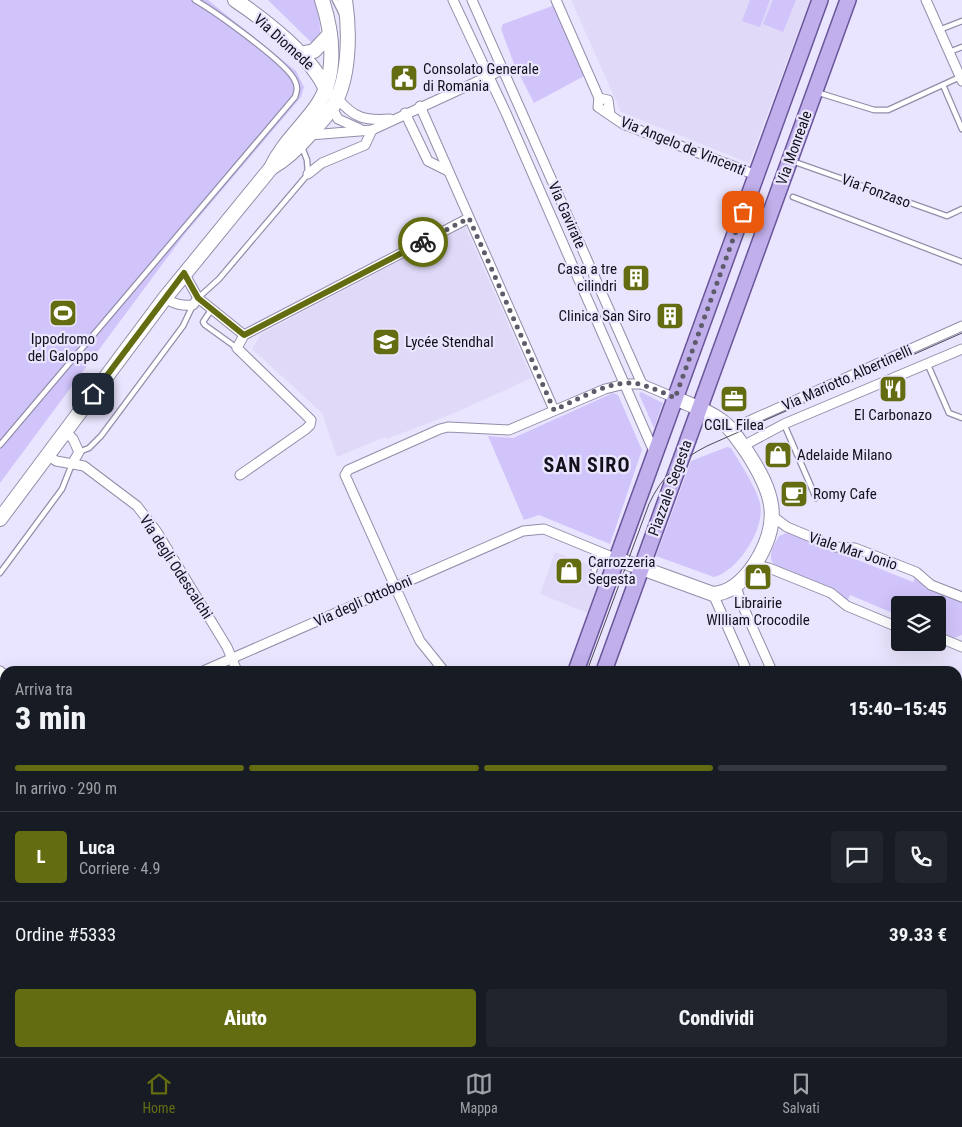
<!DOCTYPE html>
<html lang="it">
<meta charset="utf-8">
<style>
:root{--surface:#171b24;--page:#20242c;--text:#f1f3f6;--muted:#9ea1a6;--line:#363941;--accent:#636c11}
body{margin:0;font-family:"Roboto Condensed",sans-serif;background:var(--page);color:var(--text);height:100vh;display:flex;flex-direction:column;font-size:19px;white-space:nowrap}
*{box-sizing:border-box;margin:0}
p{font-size:16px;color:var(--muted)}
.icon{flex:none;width:28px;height:28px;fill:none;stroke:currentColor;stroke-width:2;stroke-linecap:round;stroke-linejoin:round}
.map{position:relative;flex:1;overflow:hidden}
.drawer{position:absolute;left:0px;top:666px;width:962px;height:391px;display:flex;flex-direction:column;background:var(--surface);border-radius:15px 15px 0 0;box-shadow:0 5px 20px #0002}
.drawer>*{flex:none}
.buttons{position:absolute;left:891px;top:596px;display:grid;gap:10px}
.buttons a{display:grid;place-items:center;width:55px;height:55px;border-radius:5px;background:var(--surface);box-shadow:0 5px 20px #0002;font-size:25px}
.pin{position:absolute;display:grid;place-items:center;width:42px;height:42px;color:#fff;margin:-21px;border-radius:10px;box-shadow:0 2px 8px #0006}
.courier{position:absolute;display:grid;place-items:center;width:50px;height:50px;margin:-25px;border:4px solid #636c11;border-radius:50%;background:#fff;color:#222;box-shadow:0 1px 6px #0007}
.headline em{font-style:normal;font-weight:800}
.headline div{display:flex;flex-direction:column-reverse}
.headline{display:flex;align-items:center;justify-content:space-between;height:85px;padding:0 15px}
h1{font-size:32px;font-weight:800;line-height:38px}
.bar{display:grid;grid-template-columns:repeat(4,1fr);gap:8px 5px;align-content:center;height:60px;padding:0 15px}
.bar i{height:6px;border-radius:4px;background:var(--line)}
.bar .on{background:var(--accent)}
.bar p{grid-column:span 4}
.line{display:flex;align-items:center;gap:12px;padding:0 15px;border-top:1px solid var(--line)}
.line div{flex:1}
.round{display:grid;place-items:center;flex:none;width:52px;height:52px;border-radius:5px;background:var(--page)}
.primary-button{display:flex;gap:10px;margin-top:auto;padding:10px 15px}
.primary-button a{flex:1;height:58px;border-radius:5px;background:var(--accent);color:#fff;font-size:20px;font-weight:800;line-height:58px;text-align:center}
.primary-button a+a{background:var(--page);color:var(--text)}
.menu{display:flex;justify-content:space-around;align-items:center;height:70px;border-top:1px solid var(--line);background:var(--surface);font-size:14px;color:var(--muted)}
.menu a{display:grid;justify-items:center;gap:2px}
.menu .on{color:var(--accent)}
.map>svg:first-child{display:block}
</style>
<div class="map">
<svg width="962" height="1057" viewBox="0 0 962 1057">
<rect width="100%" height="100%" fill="#eae5fe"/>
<g fill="#e0d9f8">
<polygon points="571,0 810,0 749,163 621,112"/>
<polygon points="465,226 532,378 450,415 397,435 386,439 385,437 337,457 322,413 252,349 261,334"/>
<polygon points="555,552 603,570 588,613 540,594"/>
</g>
<g fill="#d1c4fb">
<polygon points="0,0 208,0 296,71 304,87 301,97 184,235 0,483"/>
<path d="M268,0h46c5,13 9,35 3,48z"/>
<polygon points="750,0 770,0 760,27 742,21"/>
<polygon points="773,0 796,0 783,32 763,24"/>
<polygon points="555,5 586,75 534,103 514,64 501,29 503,24"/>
<polygon points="641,392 663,403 654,428 639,394"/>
<polygon points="613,393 618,395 642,450 610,544 539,515 524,520 488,436 513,438"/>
<path d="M727,447l4,1c9,15 25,39 29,55 6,25 -22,68 -46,74l-58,-21 35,-95z"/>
<path d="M789,532l62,18 -3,6 65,26 3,-6 9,12 37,14v33l-8,3 -16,-7v-26h-38v11l-50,-21 -3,7 -10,-12 -63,-25c-7,-10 0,-19 5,-29z"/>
<polygon points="511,1053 559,1053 564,1057 514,1057"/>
</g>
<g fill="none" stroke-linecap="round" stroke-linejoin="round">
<defs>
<g id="lane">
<polyline points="335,0 342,14"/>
<polyline points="939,30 962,21"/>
<polyline points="949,52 962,47"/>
<polyline points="943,85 962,129"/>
<polyline points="816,92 874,110 888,110 960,77"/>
<polyline points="792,161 947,216 962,209"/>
<polyline points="793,197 962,262"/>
<polyline points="198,298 219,279 308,174 307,160 302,147"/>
<polyline points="211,310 203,322 205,325 237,348"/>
<polyline points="928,365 949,413 962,418"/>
<polyline points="784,424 816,498"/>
<path d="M0,445l295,-348c2,-6 3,-10 0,-16 -7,-18 -81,-70 -100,-81"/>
<polyline points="79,452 89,448 101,436 183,326 193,305"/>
<polyline points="0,573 62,489 72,464"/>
<polyline points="593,573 601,552"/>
</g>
<g id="street">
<polyline points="453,0 506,113 655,454"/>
<polyline points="472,0 642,384"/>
<polyline points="556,0 599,98"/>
<polyline points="926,0 962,81"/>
<path d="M337,98c17,20 27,23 53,21"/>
<polyline points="420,106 554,410"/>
<polyline points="332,108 338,119 360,129"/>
<polyline points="405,113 428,161 448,171"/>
<polyline points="610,114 608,100 599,98 598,107 623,124 756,175"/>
<polyline points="310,135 372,130 502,70"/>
<polyline points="308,174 322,163 365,145 372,130"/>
<polyline points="184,273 198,298 244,335"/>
<path d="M165,298c9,6 16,8 28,7l5,-7"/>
<polyline points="244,335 469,218"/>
<polyline points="731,429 962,326"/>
<polyline points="65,431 73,439 79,452 72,464"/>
<polyline points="743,446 784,424 962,349"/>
<polyline points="48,455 56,461 84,466 137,506 157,532 227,647 237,671"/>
<polyline points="240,475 306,429 310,425 311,420 237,348 244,335"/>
<polyline points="772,516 787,527 835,547 855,548 916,572 931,585 962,597"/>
<polyline points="752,569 761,566 769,568 831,593 847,606 900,628"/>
<polyline points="736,586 741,602 772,671"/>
<polyline points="713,594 747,671"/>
<polyline points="938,637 962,647"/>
<polyline points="0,671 5,675"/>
<polyline points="203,671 523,531 544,529 617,559"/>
<polyline points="444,671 420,641 411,622 345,475 348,470 440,429 448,427 509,430 605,389 625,384 642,384 675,398"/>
<polyline points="0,768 5,764"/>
<polyline points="958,887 962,885"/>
<polyline points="0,906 5,908"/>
<polyline points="0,1026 5,1018"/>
<polyline points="958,1036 962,1038"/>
<polyline points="24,1052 27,1057"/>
<polyline points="193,1052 194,1057"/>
<polyline points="914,1052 916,1057"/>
<polyline points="940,1052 942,1057"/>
<polyline points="586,1057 588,1052"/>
</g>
<g id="secondary">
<path d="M235,0c30,20 79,58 92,92"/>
<polyline points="300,54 314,51 330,34"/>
<path d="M271,168c16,-9 28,-21 40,-35 7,-8 14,-15 20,-24 19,-27 19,-77 14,-109"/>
<path d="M0,519l165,-221 106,-130c11,-24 30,-40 45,-61 22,-30 17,-74 6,-107"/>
<path d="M617,559l96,35c19,-1 32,-15 42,-30 28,-44 18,-72 -8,-112 -8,-11 -16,-25 -27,-32 -13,-10 -30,-15 -45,-22"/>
</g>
<g id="primary">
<polyline points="576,671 820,0"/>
<polyline points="604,671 848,0"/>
<polyline points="436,1057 437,1052"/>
<polyline points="463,1057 465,1052"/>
</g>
</defs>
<use href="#lane" stroke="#938da9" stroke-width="7"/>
<use href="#street" stroke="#938da9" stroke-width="11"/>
<use href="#secondary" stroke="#938da9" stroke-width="16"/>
<use href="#primary" stroke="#69559a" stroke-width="18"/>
<use href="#lane" stroke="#fff" stroke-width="4.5"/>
<use href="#street" stroke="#fff" stroke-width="9"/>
<use href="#secondary" stroke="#fff" stroke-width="14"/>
<use href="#primary" stroke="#c1afec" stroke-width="15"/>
<g stroke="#4e4a59" stroke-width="1">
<path d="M587,671l62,-167c12,-27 32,-45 58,-58l255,-113"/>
<polyline points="447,1057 449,1052"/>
</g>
</g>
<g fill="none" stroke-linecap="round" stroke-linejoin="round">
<path stroke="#5e5b6a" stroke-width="5" stroke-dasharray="0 9" d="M423,242l46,-24 85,192c24,-10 58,-32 85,-26 12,3 25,9 36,14l68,-186"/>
<polyline stroke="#636c11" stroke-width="6" points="93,394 184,273 198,298 244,335 423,242"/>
</g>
<defs>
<symbol id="civic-square" viewBox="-11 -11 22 22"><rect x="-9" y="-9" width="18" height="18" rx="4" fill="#636c11" stroke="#eae5fe"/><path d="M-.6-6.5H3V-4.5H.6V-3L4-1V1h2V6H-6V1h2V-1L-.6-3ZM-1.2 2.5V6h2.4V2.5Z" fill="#fff"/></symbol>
<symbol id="building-square" viewBox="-11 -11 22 22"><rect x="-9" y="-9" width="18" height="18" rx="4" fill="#636c11" stroke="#eae5fe"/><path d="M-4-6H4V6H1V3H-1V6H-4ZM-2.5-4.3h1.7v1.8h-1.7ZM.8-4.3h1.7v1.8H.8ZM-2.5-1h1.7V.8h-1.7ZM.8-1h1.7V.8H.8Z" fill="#fff"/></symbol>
<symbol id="stadium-square" viewBox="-11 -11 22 22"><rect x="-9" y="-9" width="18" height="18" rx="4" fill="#636c11" stroke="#eae5fe"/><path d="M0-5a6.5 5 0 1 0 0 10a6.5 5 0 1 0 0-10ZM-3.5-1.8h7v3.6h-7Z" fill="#fff"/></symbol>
<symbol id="school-square" viewBox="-11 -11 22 22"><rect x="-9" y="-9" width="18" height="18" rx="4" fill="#636c11" stroke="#eae5fe"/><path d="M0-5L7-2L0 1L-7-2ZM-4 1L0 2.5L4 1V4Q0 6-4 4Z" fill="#fff"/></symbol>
<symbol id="restaurant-square" viewBox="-11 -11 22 22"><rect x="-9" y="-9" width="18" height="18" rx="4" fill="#636c11" stroke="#eae5fe"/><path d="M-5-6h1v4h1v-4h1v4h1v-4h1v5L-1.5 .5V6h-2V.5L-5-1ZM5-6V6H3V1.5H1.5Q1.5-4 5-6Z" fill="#fff"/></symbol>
<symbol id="office-square" viewBox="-11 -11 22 22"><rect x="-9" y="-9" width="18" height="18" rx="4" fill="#636c11" stroke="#eae5fe"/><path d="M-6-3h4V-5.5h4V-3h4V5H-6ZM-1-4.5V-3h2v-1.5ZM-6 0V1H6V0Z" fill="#fff"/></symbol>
<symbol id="shop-square" viewBox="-11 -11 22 22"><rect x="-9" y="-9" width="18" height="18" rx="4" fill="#636c11" stroke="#eae5fe"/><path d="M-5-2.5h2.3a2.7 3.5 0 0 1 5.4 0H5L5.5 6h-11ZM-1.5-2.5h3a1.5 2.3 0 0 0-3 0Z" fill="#fff"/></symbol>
<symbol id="cafe-square" viewBox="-11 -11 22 22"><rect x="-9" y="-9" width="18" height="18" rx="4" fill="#636c11" stroke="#eae5fe"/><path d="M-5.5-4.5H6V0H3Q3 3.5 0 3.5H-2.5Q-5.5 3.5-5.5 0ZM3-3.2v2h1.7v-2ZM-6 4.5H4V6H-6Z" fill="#fff"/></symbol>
</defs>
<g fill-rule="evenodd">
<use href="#civic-square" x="388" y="62" width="32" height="32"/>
<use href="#building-square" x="620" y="262" width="32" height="32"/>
<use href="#stadium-square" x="47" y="297" width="32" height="32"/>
<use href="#building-square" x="654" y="300" width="32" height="32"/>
<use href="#school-square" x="370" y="326" width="32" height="32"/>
<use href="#restaurant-square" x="877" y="373" width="32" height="32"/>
<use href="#office-square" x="718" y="383" width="32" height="32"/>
<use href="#shop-square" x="762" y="439" width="32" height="32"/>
<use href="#cafe-square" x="778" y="478" width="32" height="32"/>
<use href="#shop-square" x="553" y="555" width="32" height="32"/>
<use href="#shop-square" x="742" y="561" width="32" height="32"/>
</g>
<g text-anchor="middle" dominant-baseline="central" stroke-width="4.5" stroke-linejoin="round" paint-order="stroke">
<g font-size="15" fill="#13101b" stroke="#eae5fe">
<text transform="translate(284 42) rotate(42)">Via Diomede</text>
<text transform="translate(683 146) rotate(22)">Via Angelo de Vincenti</text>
<text transform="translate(794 148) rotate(-70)">Via Monreale</text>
<text transform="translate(876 191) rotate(20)">Via Fonzaso</text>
<text transform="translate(567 215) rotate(66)">Via Gavirate</text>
<text transform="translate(847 378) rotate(-24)">Via Mariotto Albertinelli</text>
<text transform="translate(670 488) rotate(-70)">Piazzale Segesta</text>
<text transform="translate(853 551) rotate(18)">Viale Mar Jonio</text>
<text transform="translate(176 567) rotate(57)">Via degli Odescalchi</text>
<text transform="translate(363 601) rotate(-24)">Via degli Ottoboni</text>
</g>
<g font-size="15" fill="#13101b" stroke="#eae5fe" text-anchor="start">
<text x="423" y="69">Consolato Generale<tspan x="423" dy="17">di Romania</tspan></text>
<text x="617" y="269" text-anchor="end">Casa a tre<tspan x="617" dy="17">cilindri</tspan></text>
<text x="651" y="316" text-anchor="end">Clinica San Siro</text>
<text x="63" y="339" text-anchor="middle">Ippodromo<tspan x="63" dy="17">del Galoppo</tspan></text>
<text x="405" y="342">Lycée Stendhal</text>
<text x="893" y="415" text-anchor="middle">El Carbonazo</text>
<text x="734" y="425" text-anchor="middle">CGIL Filea</text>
<text x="797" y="455">Adelaide Milano</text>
<text x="813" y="494">Romy Cafe</text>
<text x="588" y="562">Carrozzeria<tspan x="588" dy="17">Segesta</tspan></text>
<text x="758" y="603" text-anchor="middle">Librairie<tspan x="758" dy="17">WIlliam Crocodile</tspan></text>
</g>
<g font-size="20" font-weight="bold" letter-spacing="1" fill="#13101b" stroke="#eae5fe">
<text x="587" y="465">SAN SIRO</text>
</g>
</g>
</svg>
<div class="buttons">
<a><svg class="icon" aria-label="layers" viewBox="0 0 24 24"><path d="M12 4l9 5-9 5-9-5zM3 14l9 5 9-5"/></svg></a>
</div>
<div class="pin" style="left:743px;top:212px;background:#ea580c"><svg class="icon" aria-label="bag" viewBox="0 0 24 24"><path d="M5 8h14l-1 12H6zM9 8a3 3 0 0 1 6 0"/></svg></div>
<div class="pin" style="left:93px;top:394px;background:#1f2937"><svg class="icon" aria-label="home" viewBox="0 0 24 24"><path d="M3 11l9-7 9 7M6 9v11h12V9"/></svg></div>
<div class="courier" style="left:423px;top:242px"><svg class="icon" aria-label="bike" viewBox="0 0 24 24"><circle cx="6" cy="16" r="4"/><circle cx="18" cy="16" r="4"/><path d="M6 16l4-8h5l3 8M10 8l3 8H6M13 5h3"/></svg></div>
<section class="drawer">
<div class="headline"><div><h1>3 min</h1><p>Arriva tra</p></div><em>15:40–15:45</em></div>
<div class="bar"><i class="on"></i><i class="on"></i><i class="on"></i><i></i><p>In arrivo · 290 m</p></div>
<div class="line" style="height:90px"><b class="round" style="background:var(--accent);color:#fff">L</b><div><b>Luca</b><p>Corriere · 4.9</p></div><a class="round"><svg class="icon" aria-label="chat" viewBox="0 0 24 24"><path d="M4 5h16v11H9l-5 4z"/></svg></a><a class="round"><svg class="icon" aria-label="phone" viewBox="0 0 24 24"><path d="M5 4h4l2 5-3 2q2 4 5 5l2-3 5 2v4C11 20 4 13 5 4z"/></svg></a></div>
<div class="line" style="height:65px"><div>Ordine #5333</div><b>39.33 €</b></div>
<div class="primary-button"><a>Aiuto</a><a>Condividi</a></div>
</section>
</div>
<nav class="menu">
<a class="on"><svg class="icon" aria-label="home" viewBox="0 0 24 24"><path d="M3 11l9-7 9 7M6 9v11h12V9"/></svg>Home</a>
<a><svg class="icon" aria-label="map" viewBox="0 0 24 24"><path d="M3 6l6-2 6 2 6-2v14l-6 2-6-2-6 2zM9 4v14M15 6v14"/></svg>Mappa</a>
<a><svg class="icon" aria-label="saved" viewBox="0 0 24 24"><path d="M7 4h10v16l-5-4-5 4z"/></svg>Salvati</a>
</nav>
